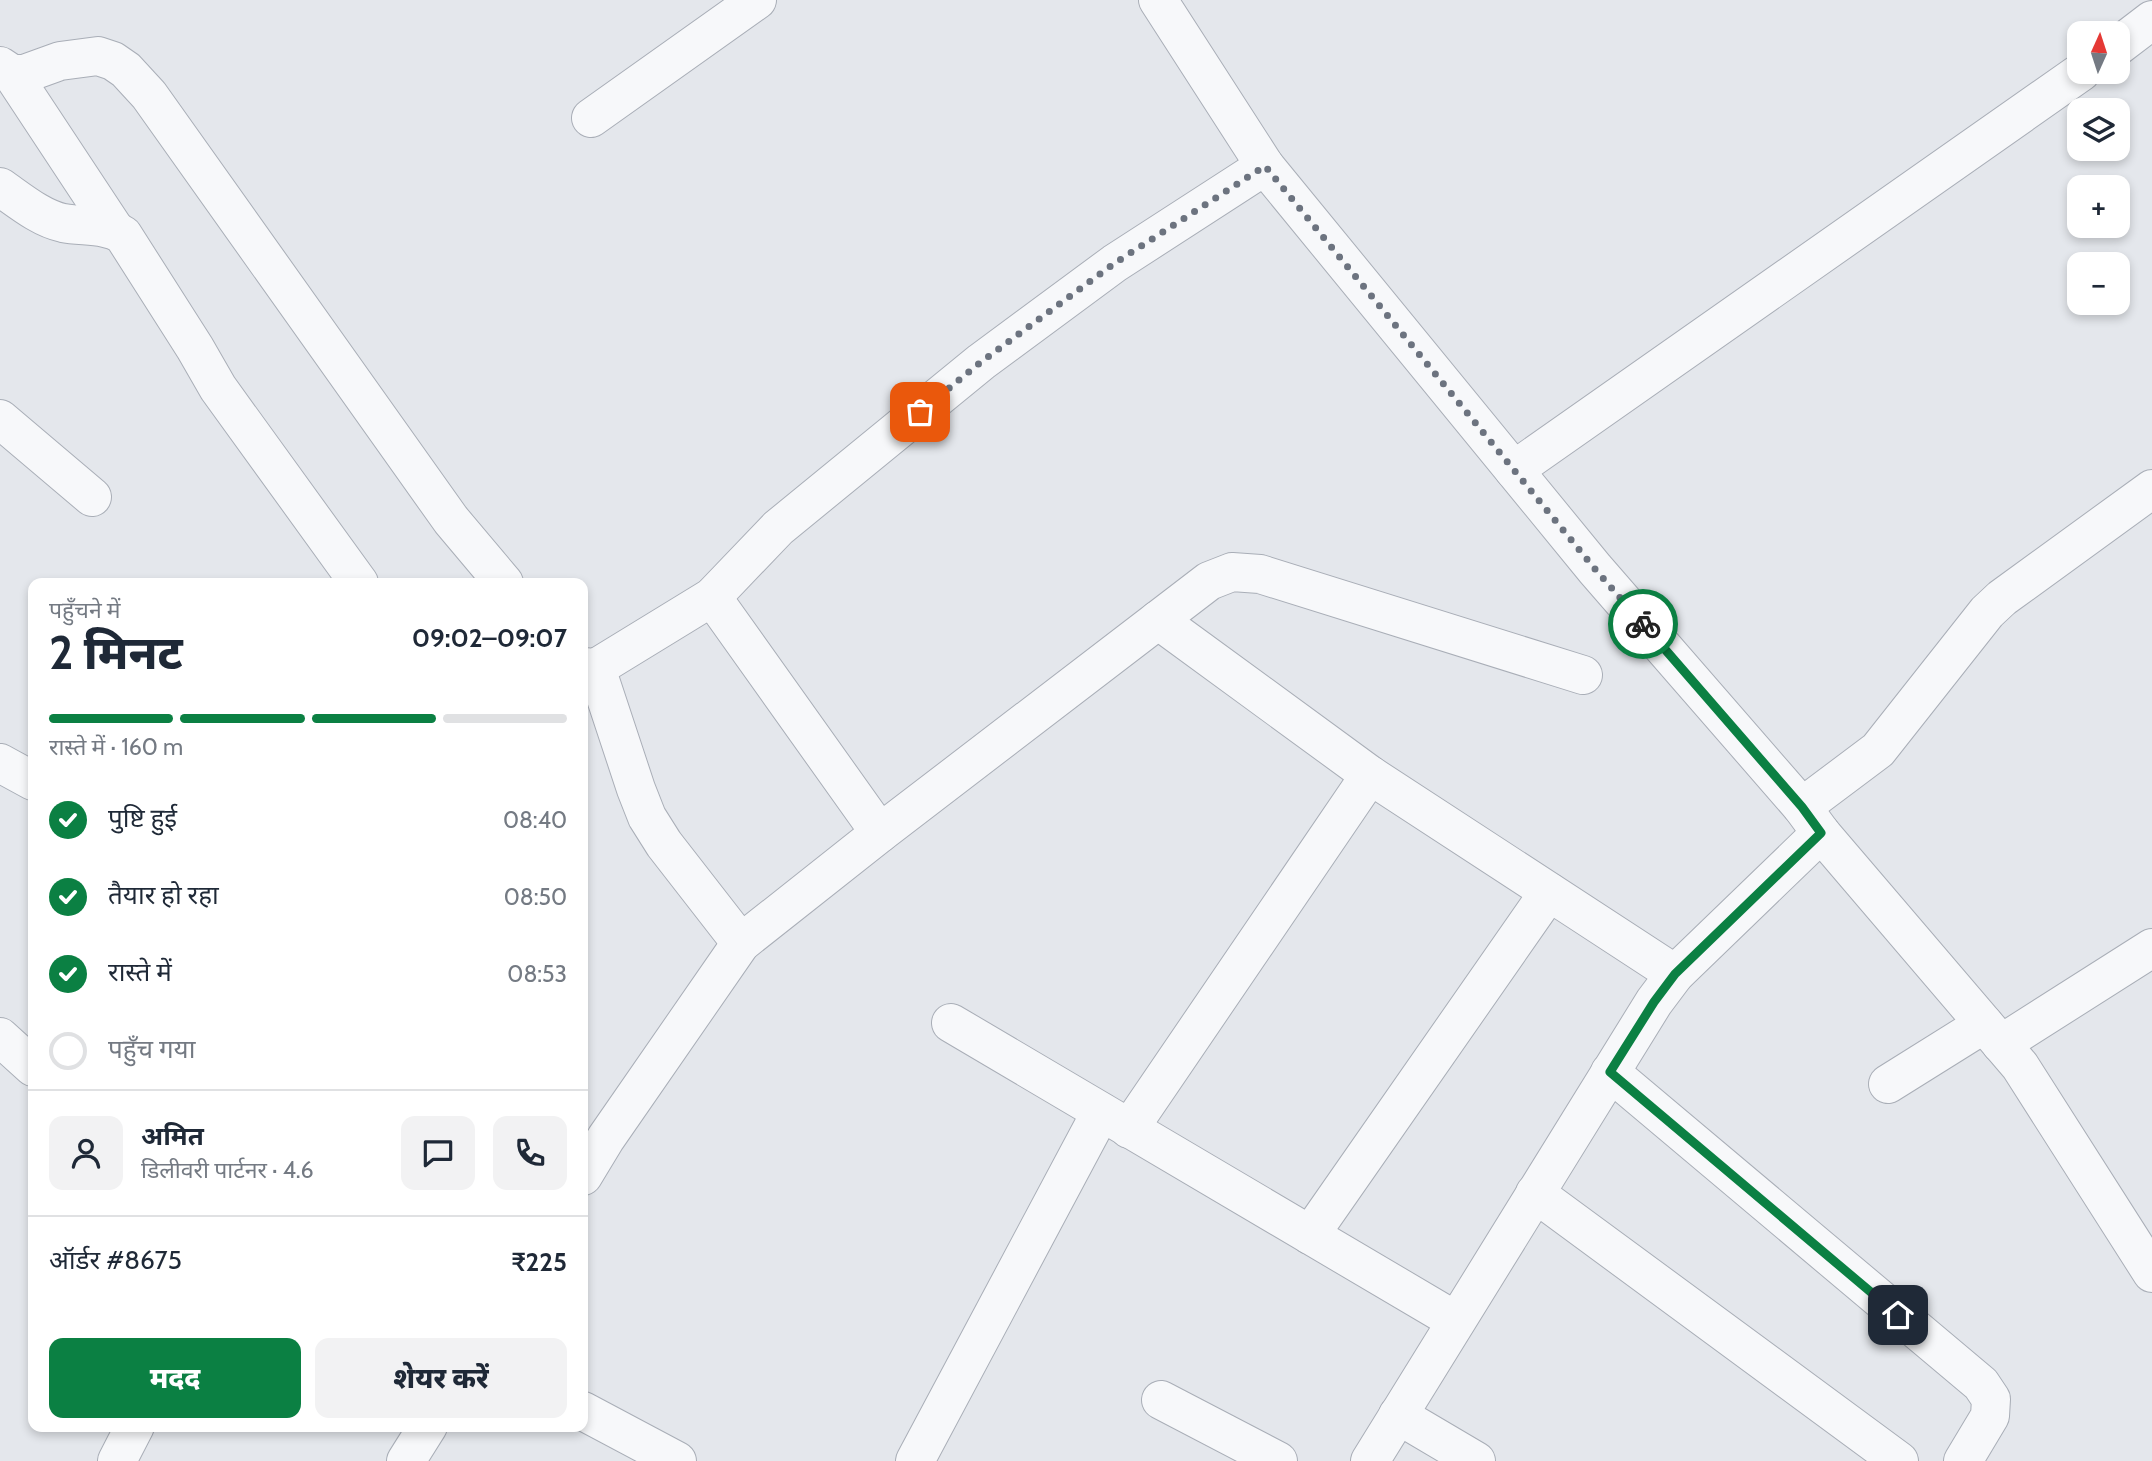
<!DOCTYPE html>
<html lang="hi">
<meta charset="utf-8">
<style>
:root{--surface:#fff;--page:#f2f2f3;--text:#1f2937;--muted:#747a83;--line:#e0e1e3;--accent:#0b8043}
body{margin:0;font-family:Cabin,"Noto Sans Devanagari",sans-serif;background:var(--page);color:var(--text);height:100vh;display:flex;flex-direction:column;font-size:26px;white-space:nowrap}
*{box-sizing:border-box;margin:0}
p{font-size:23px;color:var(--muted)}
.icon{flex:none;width:38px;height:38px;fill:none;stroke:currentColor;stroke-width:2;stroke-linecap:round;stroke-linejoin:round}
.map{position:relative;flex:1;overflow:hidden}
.side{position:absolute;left:28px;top:578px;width:560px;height:854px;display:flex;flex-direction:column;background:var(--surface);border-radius:14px;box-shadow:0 4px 10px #0003}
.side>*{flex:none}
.needle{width:46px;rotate:3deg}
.buttons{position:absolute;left:2067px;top:21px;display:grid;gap:14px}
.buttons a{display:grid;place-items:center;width:63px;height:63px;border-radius:14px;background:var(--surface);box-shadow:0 4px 10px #0003;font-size:35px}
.pin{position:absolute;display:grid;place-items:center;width:60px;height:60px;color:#fff;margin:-30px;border-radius:14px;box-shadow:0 4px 10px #0006}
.courier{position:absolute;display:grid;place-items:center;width:70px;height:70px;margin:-35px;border:5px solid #0b8043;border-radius:50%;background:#fff;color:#222;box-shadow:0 2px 9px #0007}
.summary em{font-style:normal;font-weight:800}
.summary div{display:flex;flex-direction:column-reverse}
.summary{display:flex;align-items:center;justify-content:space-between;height:119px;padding:0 21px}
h1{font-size:46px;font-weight:800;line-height:52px}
.bar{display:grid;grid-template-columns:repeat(4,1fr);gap:10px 7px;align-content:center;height:84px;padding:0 21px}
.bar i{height:9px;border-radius:5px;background:var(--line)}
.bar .selected{background:var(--accent)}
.bar p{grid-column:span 4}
.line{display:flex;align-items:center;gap:18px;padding:0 21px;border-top:2px solid var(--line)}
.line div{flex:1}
.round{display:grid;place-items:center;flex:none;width:74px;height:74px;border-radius:14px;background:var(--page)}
ol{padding:0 21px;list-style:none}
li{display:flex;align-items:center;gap:21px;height:77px}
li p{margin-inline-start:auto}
li .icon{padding:7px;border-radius:50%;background:var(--accent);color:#fff;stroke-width:4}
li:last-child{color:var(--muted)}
li i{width:38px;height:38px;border:4px solid var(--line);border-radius:50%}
.primary-button{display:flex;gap:14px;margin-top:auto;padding:14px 21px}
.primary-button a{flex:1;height:80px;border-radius:14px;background:var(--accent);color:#fff;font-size:28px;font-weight:800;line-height:80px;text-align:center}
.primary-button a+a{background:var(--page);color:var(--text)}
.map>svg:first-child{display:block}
</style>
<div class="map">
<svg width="2152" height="1461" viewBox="0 0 2152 1461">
<rect width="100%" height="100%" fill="#e4e7ec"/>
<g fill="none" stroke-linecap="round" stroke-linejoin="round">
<defs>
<g id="street">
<polyline points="1158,0 1265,166 1595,569 1802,807 1821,833 2020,1066 2152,1273"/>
<polyline points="2118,46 2152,20"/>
<polyline points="0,66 12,74 24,74 60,61 98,56 113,61 126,70 149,95 451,520 504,583"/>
<polyline points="12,74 115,230"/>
<polyline points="591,118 757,0"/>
<path d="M0,187c19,13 40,31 63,36 21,4 43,1 60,12l72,113 23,40 141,195"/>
<polyline points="0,419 92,497"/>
<polyline points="1514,470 2081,72"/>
<polyline points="712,597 880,833"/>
<polyline points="1158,620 1370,775 1675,974"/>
<polyline points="583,667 596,668 712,597 778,528 981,362 1115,263 1265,166"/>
<polyline points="596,668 636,789 647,817 664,844 741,943"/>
<polyline points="0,763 33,781"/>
<polyline points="1802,807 1878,750 1987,612 2002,598 2152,489"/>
<polyline points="951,1023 1456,1321"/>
<polyline points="0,1037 33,1067"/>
<polyline points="2001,1044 2152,948"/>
<polyline points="1610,1072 1981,1384 1991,1399 1990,1416 1963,1461"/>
<polyline points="1888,1084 1984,1024"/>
<polyline points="1129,1129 1370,775"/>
<polyline points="583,1176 606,1138 741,943 880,833 1209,581 1232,572 1260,574 1583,675"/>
<polyline points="1535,1193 1899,1461"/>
<polyline points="1310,1235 1549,892"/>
<polyline points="1161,1400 1278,1461"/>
<polyline points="583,1411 677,1461"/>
<polyline points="1398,1415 1476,1461"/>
<polyline points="117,1461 135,1426"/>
<polyline points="406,1461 428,1426"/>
<polyline points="915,1461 1101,1112"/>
<polyline points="1370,1461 1654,1002 1675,974 1821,833"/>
</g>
</defs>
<use href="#street" stroke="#a9aeb7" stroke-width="40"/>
<use href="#street" stroke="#f7f8fa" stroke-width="38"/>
</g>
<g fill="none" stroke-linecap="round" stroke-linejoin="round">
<polyline stroke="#6c737f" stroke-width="7" stroke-dasharray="0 12.6" points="920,412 981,362 1115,263 1265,166 1595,569 1643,624"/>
<polyline stroke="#0b8043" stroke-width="9" points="1643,624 1802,807 1821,833 1675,974 1654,1002 1610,1072 1898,1315"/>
</g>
</svg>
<div class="buttons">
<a><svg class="needle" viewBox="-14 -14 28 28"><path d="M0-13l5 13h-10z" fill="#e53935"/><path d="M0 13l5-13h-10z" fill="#747a83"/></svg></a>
<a><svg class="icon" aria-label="layers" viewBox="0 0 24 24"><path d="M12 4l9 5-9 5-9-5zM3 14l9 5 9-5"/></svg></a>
<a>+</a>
<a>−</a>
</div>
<div class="pin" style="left:920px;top:412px;background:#ea580c"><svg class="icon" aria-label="bag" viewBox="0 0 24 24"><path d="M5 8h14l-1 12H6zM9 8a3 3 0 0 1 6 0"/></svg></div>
<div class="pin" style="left:1898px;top:1315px;background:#1f2937"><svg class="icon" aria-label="home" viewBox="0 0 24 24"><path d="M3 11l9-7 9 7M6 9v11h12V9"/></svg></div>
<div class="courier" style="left:1643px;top:624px"><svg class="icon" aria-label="bike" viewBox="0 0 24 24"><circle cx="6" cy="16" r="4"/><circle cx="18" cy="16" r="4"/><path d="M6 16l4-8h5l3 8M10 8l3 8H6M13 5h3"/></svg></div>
<section class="side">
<div class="summary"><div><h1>2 मिनट</h1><p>पहुँचने में</p></div><em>09:02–09:07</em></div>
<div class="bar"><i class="selected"></i><i class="selected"></i><i class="selected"></i><i></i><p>रास्ते में · 160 m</p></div>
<ol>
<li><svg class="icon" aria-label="check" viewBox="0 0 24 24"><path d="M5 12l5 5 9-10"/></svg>पुष्टि हुई<p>08:40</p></li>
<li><svg class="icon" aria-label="check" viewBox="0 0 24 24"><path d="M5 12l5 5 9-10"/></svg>तैयार हो रहा<p>08:50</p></li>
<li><svg class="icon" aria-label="check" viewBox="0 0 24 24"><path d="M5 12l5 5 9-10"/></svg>रास्ते में<p>08:53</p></li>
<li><i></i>पहुँच गया</li>
</ol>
<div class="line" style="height:126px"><a class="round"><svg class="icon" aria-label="person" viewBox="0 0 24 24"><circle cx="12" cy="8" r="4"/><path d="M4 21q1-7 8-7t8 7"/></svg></a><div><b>अमित</b><p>डिलीवरी पार्टनर · 4.6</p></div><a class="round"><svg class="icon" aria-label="chat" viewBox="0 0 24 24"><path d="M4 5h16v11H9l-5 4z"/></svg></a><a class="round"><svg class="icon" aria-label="phone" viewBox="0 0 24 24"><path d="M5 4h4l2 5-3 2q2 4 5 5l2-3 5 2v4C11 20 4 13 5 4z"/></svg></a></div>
<div class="line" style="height:91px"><div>ऑर्डर #8675</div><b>₹225</b></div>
<div class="primary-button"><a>मदद</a><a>शेयर करें</a></div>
</section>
</div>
